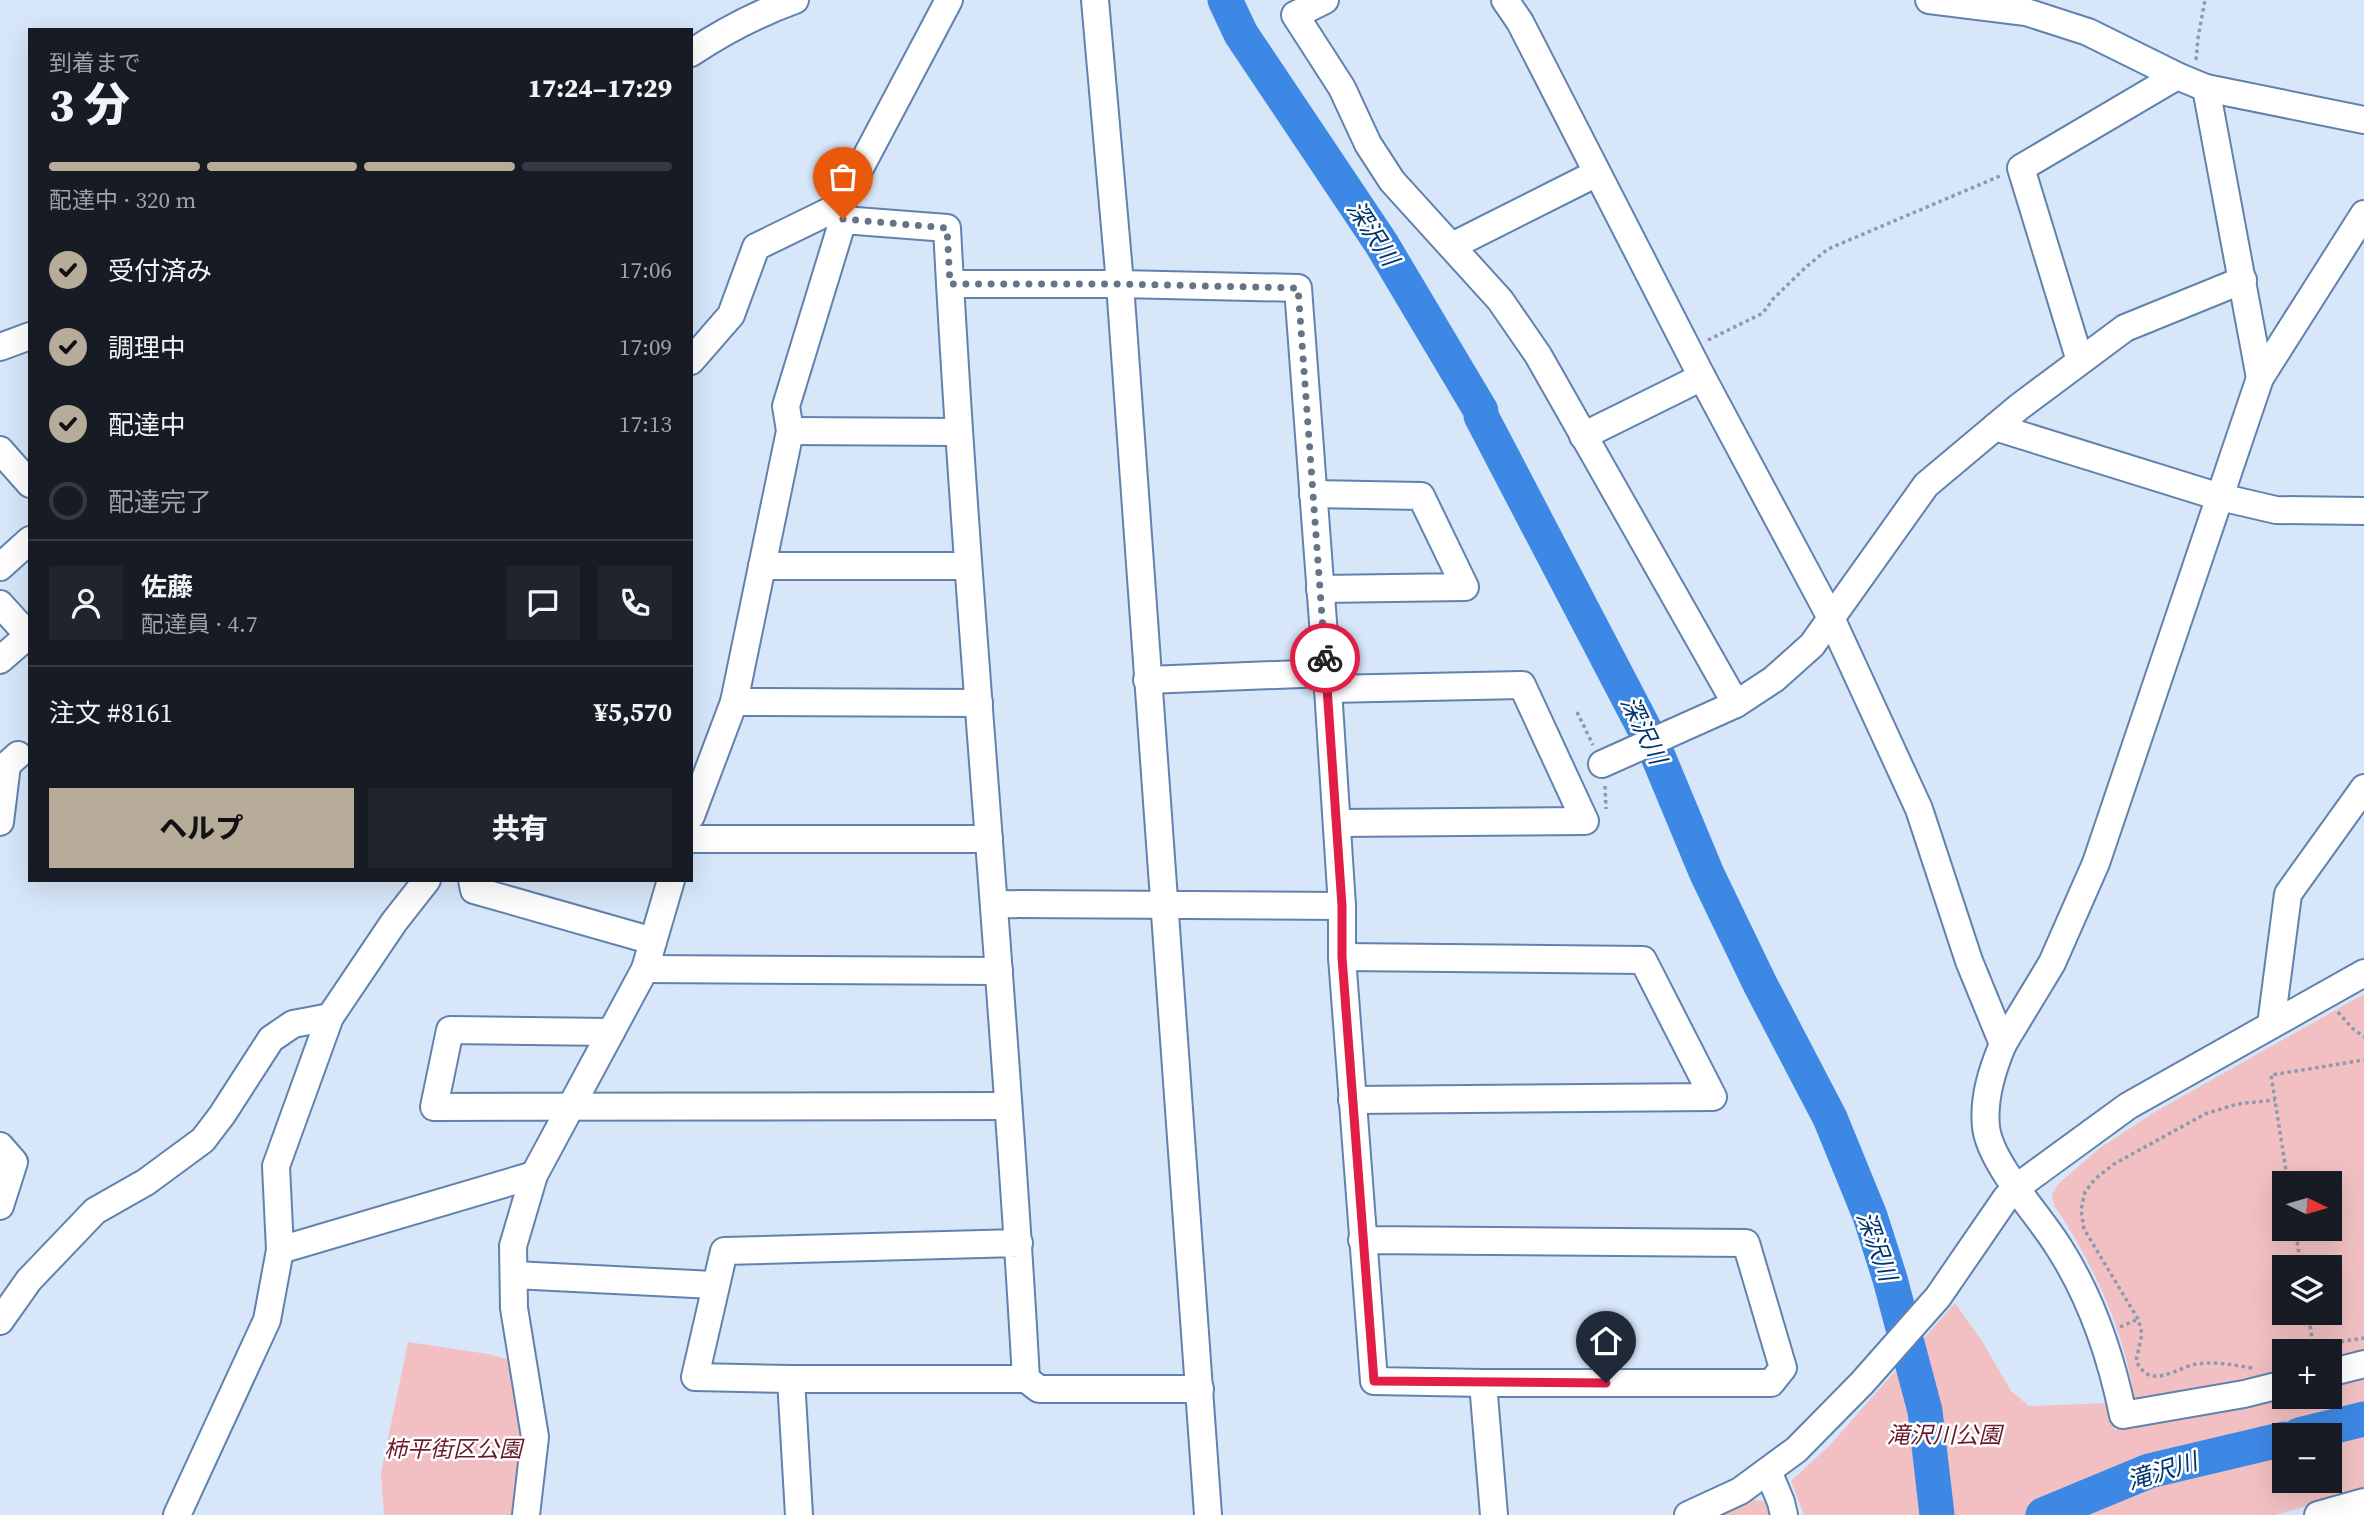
<!DOCTYPE html>
<html lang="ja">
<meta charset="utf-8">
<style>
:root{--surface:#171b24;--page:#20242c;--text:#f1f3f6;--muted:#9ea1a6;--line:#363941;--accent:#b7ab99}
body{margin:0;font-family:"Source Serif 4","Noto Sans JP",serif;background:var(--page);color:var(--text);height:100vh;display:flex;flex-direction:column;font-size:26px;white-space:nowrap}
*{box-sizing:border-box;margin:0}
p{font-size:23px;color:var(--muted)}
.icon{flex:none;width:38px;height:38px;fill:none;stroke:currentColor;stroke-width:2;stroke-linecap:round;stroke-linejoin:round}
.map{position:relative;flex:1;overflow:hidden}
.side{position:absolute;left:28px;top:28px;width:665px;height:854px;display:flex;flex-direction:column;background:var(--surface);border-radius:0px;box-shadow:0 7px 28px #0002}
.side>*{flex:none}
.needle{width:46px;rotate:95deg}
.buttons{position:absolute;left:2272px;top:1171px;display:grid;gap:14px}
.buttons a{display:grid;place-items:center;width:70px;height:70px;border-radius:0px;background:var(--surface);box-shadow:0 7px 28px #0002;font-size:35px}
.pin{position:absolute;display:grid;place-items:center;width:60px;height:60px;color:#fff;margin:-72px -30px;border-radius:50% 50% 50% 0;rotate:-45deg;box-shadow:0 0 7px #0007}
.pin .icon{rotate:45deg}
.courier{position:absolute;display:grid;place-items:center;width:70px;height:70px;margin:-35px;border:5px solid #e11d48;border-radius:50%;background:#fff;color:#222;box-shadow:0 2px 9px #0007}
.headline em{font-style:normal;font-weight:800}
.headline div{display:flex;flex-direction:column-reverse}
.headline{display:flex;align-items:center;justify-content:space-between;height:119px;padding:0 21px}
h1{font-size:46px;font-weight:800;line-height:52px}
.bar{display:grid;grid-template-columns:repeat(4,1fr);gap:10px 7px;align-content:center;height:84px;padding:0 21px}
.bar i{height:9px;border-radius:5px;background:var(--line)}
.bar .active{background:var(--accent)}
.bar p{grid-column:span 4}
.line{display:flex;align-items:center;gap:18px;padding:0 21px;border-top:2px solid var(--line)}
.line div{flex:1}
.round{display:grid;place-items:center;flex:none;width:74px;height:74px;border-radius:0px;background:var(--page)}
ol{padding:0 21px;list-style:none}
li{display:flex;align-items:center;gap:21px;height:77px}
li p{margin-inline-start:auto}
li .icon{padding:7px;border-radius:50%;background:var(--accent);color:#111;stroke-width:4}
li:last-child{color:var(--muted)}
li i{width:38px;height:38px;border:4px solid var(--line);border-radius:50%}
.action{display:flex;gap:14px;margin-top:auto;padding:14px 21px}
.action a{flex:1;height:80px;border-radius:0px;background:var(--accent);color:#111;font-size:28px;font-weight:800;line-height:80px;text-align:center}
.action a+a{background:var(--page);color:var(--text)}
.map>svg:first-child{display:block}
</style>
<div class="map">
<svg width="2364" height="1515" viewBox="0 0 2364 1515">
<rect width="100%" height="100%" fill="#d7e6f9"/>
<g fill="#f2c0c2" fill-rule="evenodd">
<path d="M2364,994v363l-35,8v-14h-45v25l-149,29c-9,-73 -41,-140 -81,-200l-2,-10 6,-11 42,-36 53,-35zM2284,1183h45v45h-45zM2284,1267h45v45h-45z"/>
<path d="M1955,1303l27,38 29,50 18,15 81,-3 5,27 90,-15 79,-22v3h45v-15l35,-9v118l-89,25h-471l-13,-34 40,-37zM2284,1435h45v45h-45z"/>
<polygon points="408,1342 488,1354 515,1361 522,1432 511,1515 384,1515 381,1473"/>
<polygon points="1748,1499 1767,1502 1776,1515 1716,1515"/>
</g>
<g fill="none" stroke-linecap="round" stroke-linejoin="round">
<g stroke="#3d88e4" stroke-width="35">
<polyline points="1225,0 1241,34 1381,243 1481,411 1481,416 1655,749 1707,874 1760,984 1830,1118 1870,1216 1890,1279 1925,1411 1937,1515"/>
<polyline points="2299,1435 2364,1419"/>
<polyline points="2043,1515 2149,1471 2284,1439"/>
</g>
<defs>
<g id="minor">
<polyline points="1095,0 1120,284 1208,1515"/>
<polyline points="1325,0 1295,15 1342,88 1368,144 1392,181 1500,300 1538,355 1736,704"/>
<path d="M1505,0l15,22 182,355 129,241 88,191 50,152 34,83c-11,26 -20,54 -17,83 4,36 52,87 72,119 33,51 53,110 65,169l121,-21 40,-10"/>
<polyline points="1929,0 2026,12 2088,32 2177,76 2206,88 2364,120"/>
<path d="M691,53c33,-22 68,-40 104,-53"/>
<polyline points="2206,88 2260,378"/>
<path d="M843,220l104,8c20,384 58,767 79,1151h-235l-96,-2 29,-126 295,-8"/>
<polyline points="1452,246 1597,173"/>
<polyline points="950,284 1120,284 1298,288 1328,689 1342,906 1342,957 1374,1381 1483,1383 1771,1383 1783,1368 1746,1243 1362,1240"/>
<polyline points="0,347 30,336"/>
<polyline points="691,361 731,315 756,247 840,206 949,0"/>
<polyline points="2080,361 2021,168 2177,76"/>
<polyline points="1995,427 2220,497 2276,510 2364,511"/>
<polyline points="790,431 959,432"/>
<polyline points="1583,436 1702,377"/>
<polyline points="0,450 30,484"/>
<polyline points="1313,494 1421,496 1465,587 1320,589"/>
<polyline points="762,566 968,566"/>
<polyline points="0,567 30,540"/>
<polyline points="0,604 30,637"/>
<polyline points="0,660 30,634"/>
<polyline points="1147,680 1326,673"/>
<polyline points="1328,689 1522,685 1585,821 1337,823"/>
<polyline points="734,702 979,703"/>
<polyline points="1602,764 1736,704 1774,679 1812,645 1926,485 2019,407 2125,328 2243,280"/>
<polyline points="691,816 734,702 790,431 786,406 843,220 840,206"/>
<polyline points="0,822 7,765 18,755"/>
<polyline points="691,839 989,839"/>
<polyline points="472,880 474,890 653,941"/>
<polyline points="996,904 1342,906"/>
<polyline points="1342,957 1643,960 1713,1097 1352,1100"/>
<polyline points="645,969 999,971"/>
<polyline points="2271,1025 2288,894 2364,788"/>
<polyline points="611,1032 450,1030 434,1107 1008,1106"/>
<polyline points="2003,1044 2052,963 2096,863 2260,378 2364,214"/>
<polyline points="0,1146 14,1162 0,1206"/>
<polyline points="280,1250 534,1175"/>
<polyline points="514,1275 714,1285"/>
<polyline points="0,1321 29,1280 95,1211 146,1182 203,1140 222,1115 271,1039 293,1024 330,1017"/>
<polyline points="2329,1373 2364,1364"/>
<polyline points="791,1379 799,1515"/>
<polyline points="1026,1379 1039,1389 1200,1389"/>
<polyline points="1483,1383 1494,1515"/>
<polyline points="1768,1471 1781,1502 1784,1515"/>
<polyline points="177,1515 267,1320 280,1250 276,1166 330,1017 394,922 427,880"/>
<polyline points="526,1515 535,1437 514,1308 513,1246 534,1175 645,969 671,880"/>
<polyline points="1688,1515 1740,1491 1796,1450 1862,1383 1938,1297 2006,1198 2017,1187 2128,1106 2364,973"/>
<polyline points="2318,1515 2364,1502"/>
</g>
</defs>
<use href="#minor" stroke="#6182ae" stroke-width="30"/>
<g stroke="#8c9aad" stroke-width="3.5" stroke-dasharray="3.5 3.5" stroke-linecap="butt">
<polyline points="2196,60 2198,38 2205,0"/>
<polyline points="1708,340 1763,313 1773,299 1806,267 1828,249 2000,176"/>
<polyline points="1577,712 1593,745"/>
<polyline points="1605,786 1606,809"/>
<polyline points="2338,1012 2352,1028 2364,1037"/>
<polyline points="2288,1183 2271,1075 2364,1060"/>
<polyline points="2295,1228 2301,1267"/>
<polyline points="2308,1312 2314,1351"/>
<polyline points="2120,1327 2138,1319"/>
<polyline points="2313,1346 2364,1338"/>
<path d="M2252,1368c-19,-3 -37,-7 -56,-4 -14,3 -30,14 -44,12 -8,-2 -12,-8 -16,-15l6,-27 -4,-15 -54,-90 -3,-19 4,-18 10,-13 19,-15 91,-50 32,-10 38,-4"/>
</g>
<use href="#minor" stroke="#fff" stroke-width="26"/>
</g>
<g fill="none" stroke-linecap="round" stroke-linejoin="round">
<polyline stroke="#667487" stroke-width="7" stroke-dasharray="0 12.6" points="843,219 947,228 950,284 1120,284 1298,288 1325,658"/>
<polyline stroke="#e11d48" stroke-width="9" points="1325,658 1342,906 1342,957 1374,1381 1606,1383"/>
</g>
<g text-anchor="middle" dominant-baseline="central" stroke-width="5" stroke-linejoin="round" paint-order="stroke">
<g font-size="23" font-style="italic" fill="#691927" stroke="#fff">
<text x="1944" y="1435">滝沢川公園</text>
<text x="453" y="1449">柿平街区公園</text>
</g>
<g font-size="24" font-style="italic" fill="#00346e" stroke="#fff">
<text transform="translate(1373 233) rotate(57)">深沢川</text>
<text transform="translate(1644 730) rotate(64)">深沢川</text>
<text transform="translate(1877 1246) rotate(70)">深沢川</text>
<text transform="translate(2162 1471) rotate(-17)">滝沢川</text>
</g>
</g>
</svg>
<div class="buttons">
<a><svg class="needle" viewBox="-14 -14 28 28"><path d="M0-13l5 13h-10z" fill="#e53935"/><path d="M0 13l5-13h-10z" fill="#9ea1a6"/></svg></a>
<a><svg class="icon" aria-label="layers" viewBox="0 0 24 24"><path d="M12 4l9 5-9 5-9-5zM3 14l9 5 9-5"/></svg></a>
<a>+</a>
<a>−</a>
</div>
<div class="pin" style="left:843px;top:219px;background:#ea580c"><svg class="icon" aria-label="bag" viewBox="0 0 24 24"><path d="M5 8h14l-1 12H6zM9 8a3 3 0 0 1 6 0"/></svg></div>
<div class="pin" style="left:1606px;top:1383px;background:#1f2937"><svg class="icon" aria-label="home" viewBox="0 0 24 24"><path d="M3 11l9-7 9 7M6 9v11h12V9"/></svg></div>
<div class="courier" style="left:1325px;top:658px"><svg class="icon" aria-label="bike" viewBox="0 0 24 24"><circle cx="6" cy="16" r="4"/><circle cx="18" cy="16" r="4"/><path d="M6 16l4-8h5l3 8M10 8l3 8H6M13 5h3"/></svg></div>
<section class="side">
<div class="headline"><div><h1>3 分</h1><p>到着まで</p></div><em>17:24–17:29</em></div>
<div class="bar"><i class="active"></i><i class="active"></i><i class="active"></i><i></i><p>配達中 · 320 m</p></div>
<ol>
<li><svg class="icon" aria-label="check" viewBox="0 0 24 24"><path d="M5 12l5 5 9-10"/></svg>受付済み<p>17:06</p></li>
<li><svg class="icon" aria-label="check" viewBox="0 0 24 24"><path d="M5 12l5 5 9-10"/></svg>調理中<p>17:09</p></li>
<li><svg class="icon" aria-label="check" viewBox="0 0 24 24"><path d="M5 12l5 5 9-10"/></svg>配達中<p>17:13</p></li>
<li><i></i>配達完了</li>
</ol>
<div class="line" style="height:126px"><a class="round"><svg class="icon" aria-label="person" viewBox="0 0 24 24"><circle cx="12" cy="8" r="4"/><path d="M4 21q1-7 8-7t8 7"/></svg></a><div><b>佐藤</b><p>配達員 · 4.7</p></div><a class="round"><svg class="icon" aria-label="chat" viewBox="0 0 24 24"><path d="M4 5h16v11H9l-5 4z"/></svg></a><a class="round"><svg class="icon" aria-label="phone" viewBox="0 0 24 24"><path d="M5 4h4l2 5-3 2q2 4 5 5l2-3 5 2v4C11 20 4 13 5 4z"/></svg></a></div>
<div class="line" style="height:91px"><div>注文 #8161</div><b>¥5,570</b></div>
<div class="action"><a>ヘルプ</a><a>共有</a></div>
</section>
</div>
